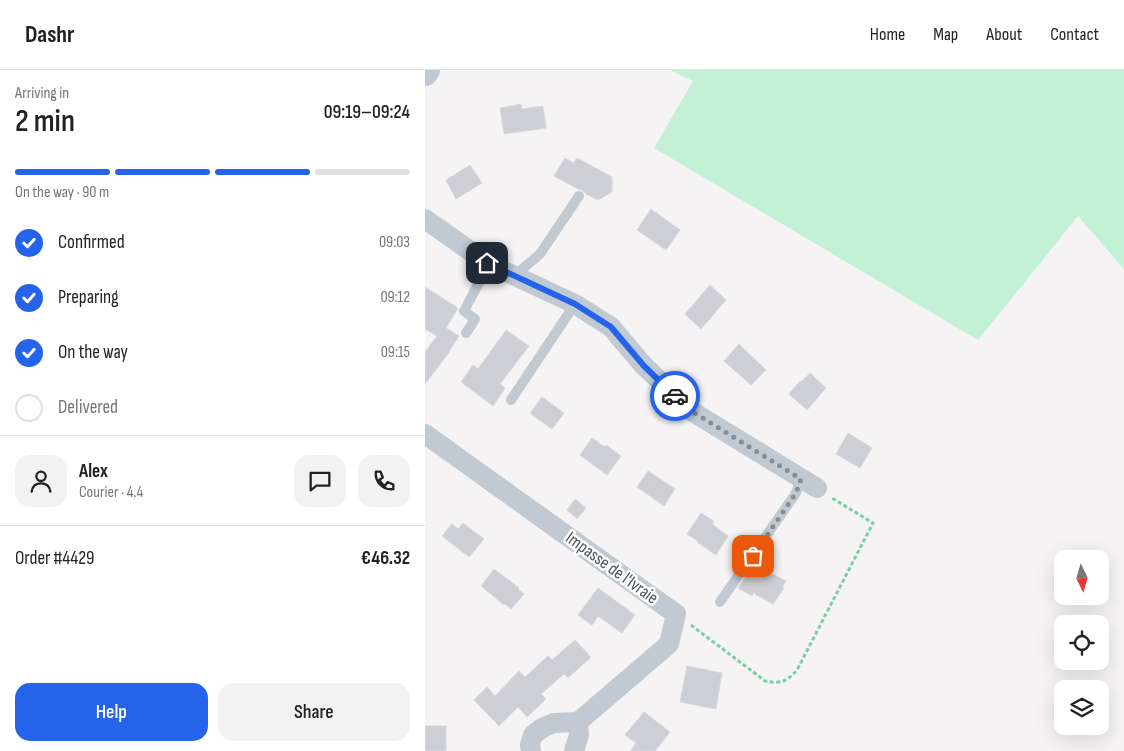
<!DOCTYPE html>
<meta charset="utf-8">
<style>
:root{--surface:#fff;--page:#f2f2f2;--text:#222;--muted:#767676;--line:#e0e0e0;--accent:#2563eb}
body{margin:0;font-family:"Sofia Sans Condensed",sans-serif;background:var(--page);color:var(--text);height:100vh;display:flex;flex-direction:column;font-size:19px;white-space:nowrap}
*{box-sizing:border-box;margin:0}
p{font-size:16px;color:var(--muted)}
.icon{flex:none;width:28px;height:28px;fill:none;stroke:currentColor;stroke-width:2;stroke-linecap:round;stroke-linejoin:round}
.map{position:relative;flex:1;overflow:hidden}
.drawer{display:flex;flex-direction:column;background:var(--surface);width:425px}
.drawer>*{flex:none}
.needle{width:32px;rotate:175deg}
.fabs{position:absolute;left:629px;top:480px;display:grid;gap:10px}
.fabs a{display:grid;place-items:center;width:55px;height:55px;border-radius:10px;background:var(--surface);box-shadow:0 5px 20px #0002;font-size:25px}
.pin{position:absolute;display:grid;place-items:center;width:42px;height:42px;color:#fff;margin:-21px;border-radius:10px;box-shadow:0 2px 8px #0006}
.courier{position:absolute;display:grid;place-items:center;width:50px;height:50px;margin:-25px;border:4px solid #2563eb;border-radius:50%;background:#fff;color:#222;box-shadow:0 1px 6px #0007}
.overview em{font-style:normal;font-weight:600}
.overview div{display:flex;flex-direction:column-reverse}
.overview{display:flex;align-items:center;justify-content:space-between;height:85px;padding:0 15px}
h1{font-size:32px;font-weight:600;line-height:38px}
.bar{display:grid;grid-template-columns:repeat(4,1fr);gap:8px 5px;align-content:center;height:60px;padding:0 15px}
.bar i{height:6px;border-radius:4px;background:var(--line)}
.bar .current{background:var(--accent)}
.bar p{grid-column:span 4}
.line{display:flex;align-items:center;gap:12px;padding:0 15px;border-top:1px solid var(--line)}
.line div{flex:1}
.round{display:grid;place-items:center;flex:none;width:52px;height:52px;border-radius:15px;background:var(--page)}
ol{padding:0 15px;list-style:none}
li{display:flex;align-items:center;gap:15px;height:55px}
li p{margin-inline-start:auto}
li .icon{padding:5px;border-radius:50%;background:var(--accent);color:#fff;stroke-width:4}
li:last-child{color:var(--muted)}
li i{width:28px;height:28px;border:2px solid var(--line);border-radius:50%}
.button{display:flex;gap:10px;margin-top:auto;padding:10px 15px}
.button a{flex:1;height:58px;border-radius:15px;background:var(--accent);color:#fff;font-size:20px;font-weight:600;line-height:58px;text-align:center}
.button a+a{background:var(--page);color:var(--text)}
header{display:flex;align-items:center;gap:30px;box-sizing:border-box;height:70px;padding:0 25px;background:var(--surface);border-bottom:1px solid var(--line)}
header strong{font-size:24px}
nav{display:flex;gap:28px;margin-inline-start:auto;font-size:18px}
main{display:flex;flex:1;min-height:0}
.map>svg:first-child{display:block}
</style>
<header>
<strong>Dashr</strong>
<nav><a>Home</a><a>Map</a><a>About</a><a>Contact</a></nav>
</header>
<main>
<section class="drawer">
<div class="overview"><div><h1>2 min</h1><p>Arriving in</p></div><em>09:19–09:24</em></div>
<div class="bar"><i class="current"></i><i class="current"></i><i class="current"></i><i></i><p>On the way · 90 m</p></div>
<ol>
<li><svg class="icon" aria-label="check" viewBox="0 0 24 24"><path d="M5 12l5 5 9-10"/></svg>Confirmed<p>09:03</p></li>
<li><svg class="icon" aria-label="check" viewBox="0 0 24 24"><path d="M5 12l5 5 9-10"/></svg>Preparing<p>09:12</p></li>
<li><svg class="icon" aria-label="check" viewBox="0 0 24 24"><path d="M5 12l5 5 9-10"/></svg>On the way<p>09:15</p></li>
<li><i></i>Delivered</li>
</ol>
<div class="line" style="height:90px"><a class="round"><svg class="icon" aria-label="person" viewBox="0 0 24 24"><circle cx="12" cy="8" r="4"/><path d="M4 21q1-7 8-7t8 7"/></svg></a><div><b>Alex</b><p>Courier · 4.4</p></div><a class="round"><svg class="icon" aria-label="chat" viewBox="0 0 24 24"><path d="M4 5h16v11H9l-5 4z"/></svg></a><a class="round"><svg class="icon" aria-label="phone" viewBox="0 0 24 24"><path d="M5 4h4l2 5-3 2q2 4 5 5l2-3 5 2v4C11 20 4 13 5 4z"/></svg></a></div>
<div class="line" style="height:65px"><div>Order #4429</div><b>€46.32</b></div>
<div class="button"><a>Help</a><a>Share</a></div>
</section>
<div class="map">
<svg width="699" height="681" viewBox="0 0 699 681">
<rect width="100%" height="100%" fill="#f5f3f3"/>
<polygon fill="#c3f1d5" points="245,0 699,0 699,199 653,146 553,270 229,78 268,11"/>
<g fill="#cdcfd5" stroke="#d7d9de">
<polygon points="96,34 97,39 118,36 121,58 79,64 75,38"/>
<polygon points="140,88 148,93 152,88 187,107 187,122 173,130 161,124 157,120 153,119 129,106"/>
<polygon points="45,95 57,113 31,129 21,110"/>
<polygon points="226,139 255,160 241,180 212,160"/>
<polygon points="285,215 301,230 276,259 260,244"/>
<polygon points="0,217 33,238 21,258 34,266 25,280 25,281 0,314 0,282 12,266 0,259"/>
<polygon points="81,260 104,276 75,314 80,318 68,336 36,312 48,295 53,299"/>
<polygon points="314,274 341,300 326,315 299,291"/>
<polygon points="385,303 401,318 382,340 364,324 375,311 376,312"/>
<polygon points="117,327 139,343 127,359 105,343"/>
<polygon points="423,363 447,378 435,398 411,384"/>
<polygon points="167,368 180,377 181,375 196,386 182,405 155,385"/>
<polygon points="223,401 250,419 239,436 212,417"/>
<polygon points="150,429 161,438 152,449 142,440"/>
<polygon points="276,443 289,451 287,454 303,466 291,485 272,472 273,471 262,464"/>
<polygon points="38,453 59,469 44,487 17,466 27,454 33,459"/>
<polygon points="69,499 94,518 93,519 99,524 86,539 80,534 79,535 56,516"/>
<polygon points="324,502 334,507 348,504 361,511 357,517 359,518 348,534 328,523 327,526 313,518"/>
<polygon points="173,518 210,545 197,563 173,546 167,555 153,545"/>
<polygon points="150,570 166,587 143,608 139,604 116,624 121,629 102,647 93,637 74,656 49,630 62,617 70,626 94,601 100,607 123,586 127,590"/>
<polygon points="262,596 297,603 291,639 255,632"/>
<polygon points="219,642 245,662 230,681 205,681 211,673 200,665"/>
<rect x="0" y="656" width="21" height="25"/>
</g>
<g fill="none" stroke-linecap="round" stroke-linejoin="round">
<path stroke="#7ad0a6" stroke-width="3" stroke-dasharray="4 2.5" stroke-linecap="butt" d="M266,555l74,56c16,3 21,1 32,-11l76,-147 -41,-25"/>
<g stroke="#c1cad2" stroke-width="10">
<polyline points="89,206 115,184 154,126"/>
<polyline points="41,263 50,249 39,241 57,207 67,196"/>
<polyline points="86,330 150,234"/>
<polyline points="295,532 371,423 376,409"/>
</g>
<g stroke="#c1cad2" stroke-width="20">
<polyline points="0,149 62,193 150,234 186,257 219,296 268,342 392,418"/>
<polyline points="0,364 251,544 244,574 153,652 129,653 117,658 108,665 105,675 106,681"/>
<polyline points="149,681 154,665 153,652"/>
</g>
<polyline stroke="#c1cad2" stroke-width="26" points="0,3 2,0"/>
</g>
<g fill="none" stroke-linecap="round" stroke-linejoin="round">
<polyline stroke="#868d94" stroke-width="5" stroke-dasharray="0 9" points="250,326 268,342 376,409 371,423 328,486"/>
<polyline stroke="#2563eb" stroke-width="6" points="62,193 150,234 186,257 219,296 250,326"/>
</g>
<g text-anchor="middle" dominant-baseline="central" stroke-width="5" stroke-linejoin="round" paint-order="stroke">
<g font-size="18" fill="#4a5661" stroke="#fff">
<text transform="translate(187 498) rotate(36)">Impasse de l'Ivraie</text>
</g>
</g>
</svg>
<div class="fabs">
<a><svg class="needle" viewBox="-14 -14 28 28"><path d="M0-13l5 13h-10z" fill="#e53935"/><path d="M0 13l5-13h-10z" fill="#767676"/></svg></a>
<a><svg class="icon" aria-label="locate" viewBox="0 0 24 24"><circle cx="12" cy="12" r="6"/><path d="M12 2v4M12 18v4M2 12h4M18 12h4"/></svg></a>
<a><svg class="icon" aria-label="layers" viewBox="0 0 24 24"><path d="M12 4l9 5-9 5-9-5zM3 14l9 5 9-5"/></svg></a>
</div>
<div class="pin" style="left:328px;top:486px;background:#ea580c"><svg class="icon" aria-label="bag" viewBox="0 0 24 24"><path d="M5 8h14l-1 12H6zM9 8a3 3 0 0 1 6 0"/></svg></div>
<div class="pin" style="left:62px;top:193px;background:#1f2937"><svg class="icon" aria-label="home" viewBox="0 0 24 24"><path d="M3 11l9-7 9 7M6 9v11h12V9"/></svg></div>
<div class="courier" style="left:250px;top:326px"><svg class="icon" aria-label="car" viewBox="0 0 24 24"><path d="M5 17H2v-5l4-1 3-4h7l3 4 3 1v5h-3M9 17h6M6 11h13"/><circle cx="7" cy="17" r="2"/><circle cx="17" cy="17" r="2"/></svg></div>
</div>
</main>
